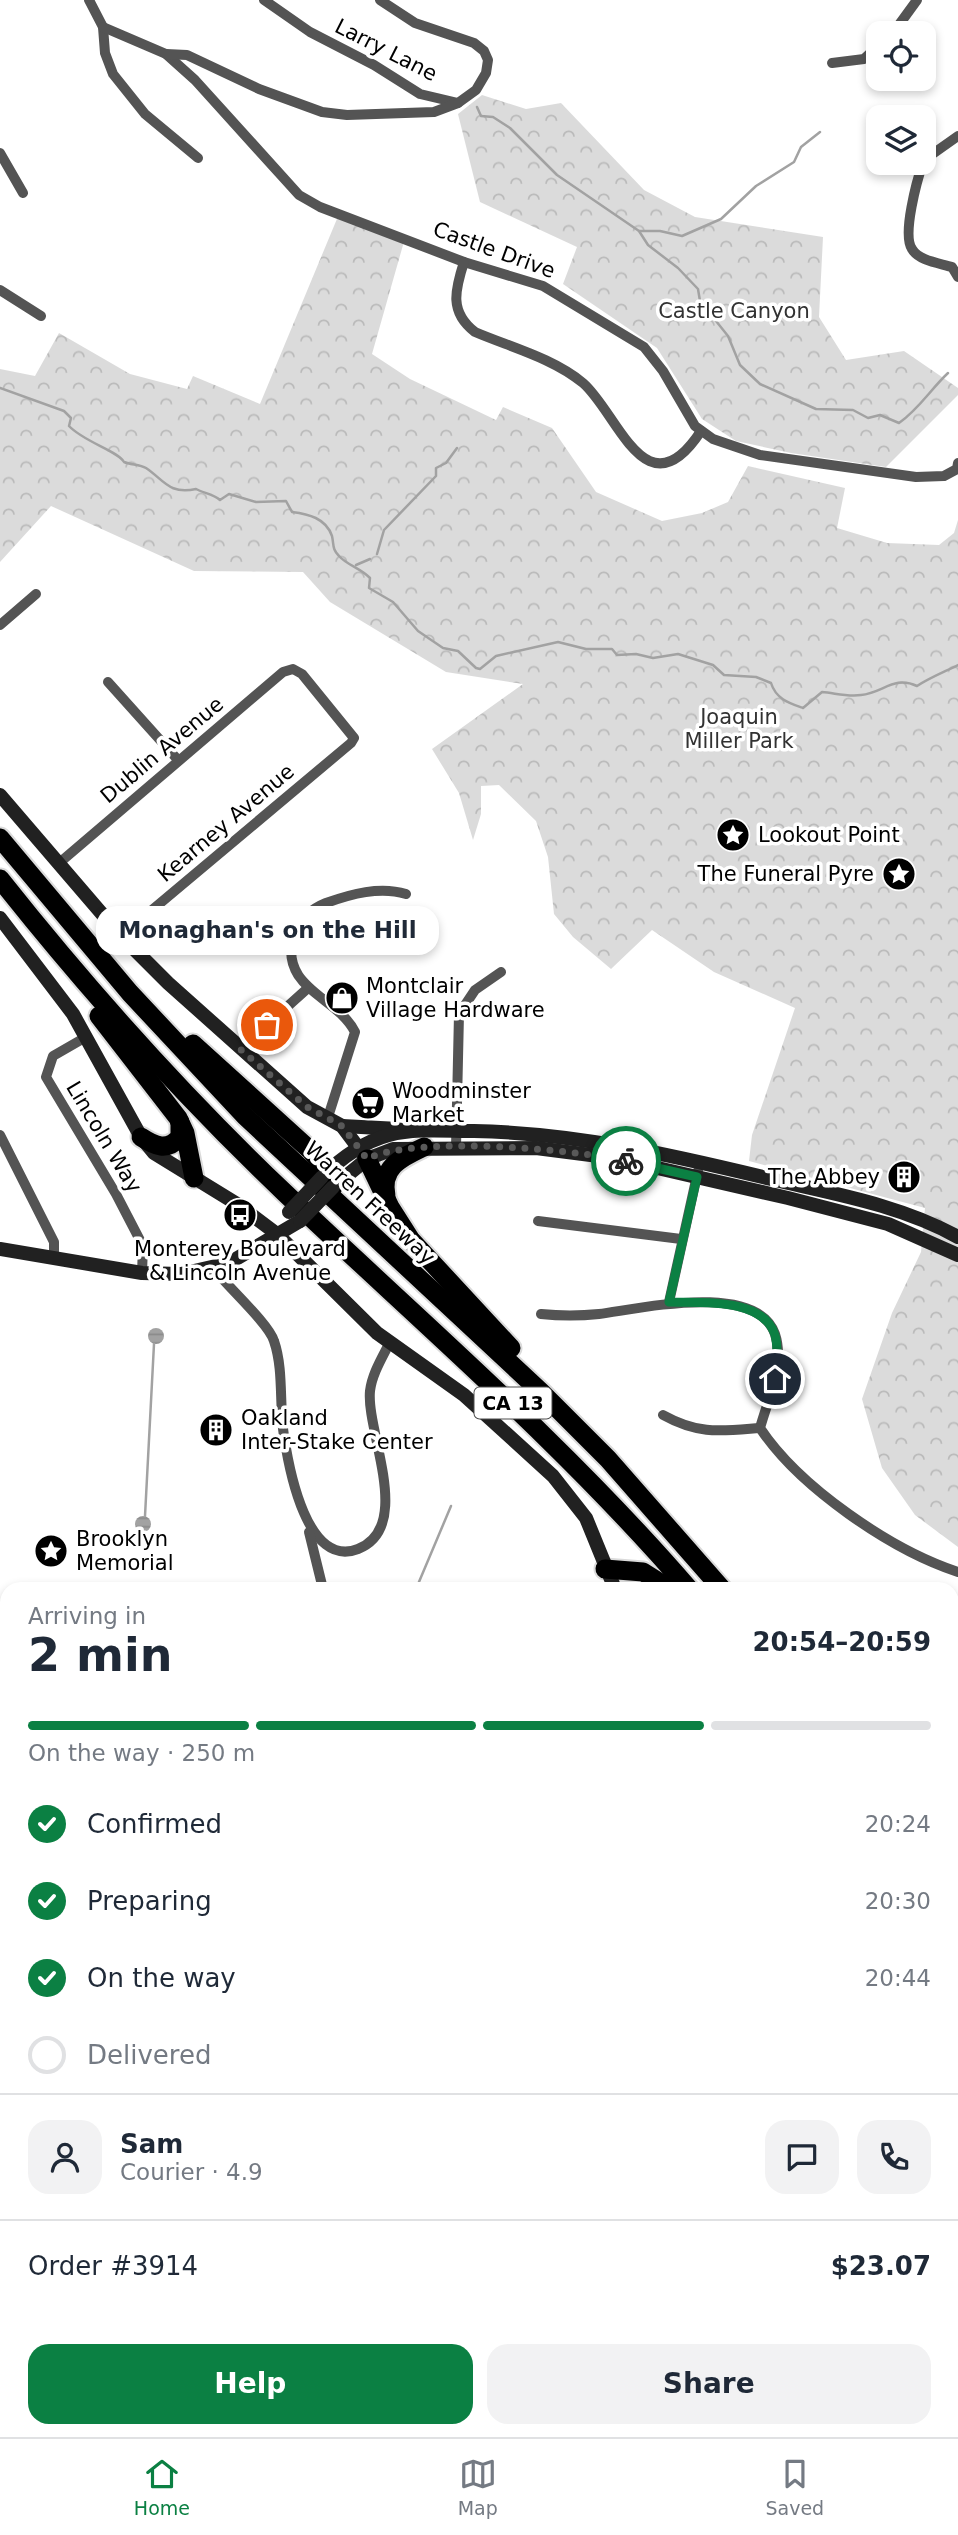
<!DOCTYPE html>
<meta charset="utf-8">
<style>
:root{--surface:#fff;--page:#f2f2f3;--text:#1f2937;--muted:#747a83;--line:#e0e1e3;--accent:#0b8043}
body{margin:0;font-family:"DejaVu Sans",sans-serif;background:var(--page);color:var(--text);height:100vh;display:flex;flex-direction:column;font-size:26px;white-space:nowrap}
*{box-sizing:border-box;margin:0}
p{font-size:23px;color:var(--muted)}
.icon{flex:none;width:38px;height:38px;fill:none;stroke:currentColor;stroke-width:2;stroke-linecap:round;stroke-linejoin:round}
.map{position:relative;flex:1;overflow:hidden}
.details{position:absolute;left:0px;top:1582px;width:959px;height:856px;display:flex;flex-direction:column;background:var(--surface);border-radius:21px 21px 0 0;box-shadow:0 4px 10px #0003}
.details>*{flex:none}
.fabs{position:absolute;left:866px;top:21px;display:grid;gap:14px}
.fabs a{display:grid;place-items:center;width:70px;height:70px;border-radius:14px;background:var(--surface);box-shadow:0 4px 10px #0003;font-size:35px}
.pin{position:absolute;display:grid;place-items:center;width:60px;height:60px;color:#fff;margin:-30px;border:4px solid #fff;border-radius:50%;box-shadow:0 2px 7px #0007}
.courier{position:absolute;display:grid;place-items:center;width:70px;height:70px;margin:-35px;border:5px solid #0b8043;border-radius:50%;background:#fff;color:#222;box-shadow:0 2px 9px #0007}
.bubble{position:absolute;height:49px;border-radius:21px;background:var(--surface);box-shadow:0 4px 10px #0003;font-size:23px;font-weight:700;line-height:49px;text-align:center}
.head em{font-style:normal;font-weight:700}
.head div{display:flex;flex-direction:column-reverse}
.head{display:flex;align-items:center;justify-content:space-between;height:119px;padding:0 28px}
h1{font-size:46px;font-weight:700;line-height:52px}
.bar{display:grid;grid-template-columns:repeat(4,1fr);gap:10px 7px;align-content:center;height:84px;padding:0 28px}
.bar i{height:9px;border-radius:5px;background:var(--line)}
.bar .selected{background:var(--accent)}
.bar p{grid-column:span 4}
.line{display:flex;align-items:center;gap:18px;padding:0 28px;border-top:2px solid var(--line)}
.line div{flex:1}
.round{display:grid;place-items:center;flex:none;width:74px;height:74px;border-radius:21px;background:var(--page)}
ol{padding:0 28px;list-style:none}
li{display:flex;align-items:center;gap:21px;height:77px}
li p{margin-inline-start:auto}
li .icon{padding:7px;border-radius:50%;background:var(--accent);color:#fff;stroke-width:4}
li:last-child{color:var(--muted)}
li i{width:38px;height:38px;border:4px solid var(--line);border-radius:50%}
.button{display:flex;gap:14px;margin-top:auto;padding:14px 28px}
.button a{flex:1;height:80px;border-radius:21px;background:var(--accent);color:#fff;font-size:28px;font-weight:700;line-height:80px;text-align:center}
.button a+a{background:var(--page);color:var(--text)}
.tab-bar{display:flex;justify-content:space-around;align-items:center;height:98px;border-top:2px solid var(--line);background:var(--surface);font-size:19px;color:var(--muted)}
.tab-bar a{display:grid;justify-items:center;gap:4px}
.tab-bar .selected{color:var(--accent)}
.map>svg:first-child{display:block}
</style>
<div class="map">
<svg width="958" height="2437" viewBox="0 0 958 2437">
<defs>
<pattern id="forest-crowns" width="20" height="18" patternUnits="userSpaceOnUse" patternTransform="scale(1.75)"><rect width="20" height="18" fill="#dbdbdb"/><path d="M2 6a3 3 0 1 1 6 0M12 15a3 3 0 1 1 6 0" fill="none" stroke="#bababa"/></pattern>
<pattern id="water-rules" width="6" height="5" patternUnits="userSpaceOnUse" patternTransform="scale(1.75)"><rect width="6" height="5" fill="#a2a2a2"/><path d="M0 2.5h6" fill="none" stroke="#8a8a8a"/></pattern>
</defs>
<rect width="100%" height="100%" fill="#fff"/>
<g fill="url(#forest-crowns)">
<polygon points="482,95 526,109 561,103 644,190 695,217 823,237 819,317 846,360 904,351 958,388 958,395 886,467 791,453 736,441 702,419 657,348 563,284 577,247 480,202 458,114"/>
<polygon points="339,214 405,238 372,354 410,379 496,420 503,407 552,428 596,492 662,521 702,513 728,502 748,466 845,488 837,528 887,543 939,545 954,533 958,520 958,1547 915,1515 882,1468 862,1399 892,1313 921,1252 925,1208 749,1161 752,1135 795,1008 714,972 652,930 611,969 573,937 554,914 548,857 536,821 499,785 481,786 481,814 473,840 459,793 432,749 523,684 446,672 330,602 303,572 194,571 51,506 0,562 0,369 35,376 59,333 130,374 187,389 193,376 260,404"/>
</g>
<g fill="url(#water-rules)">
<circle cx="156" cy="1336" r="8"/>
<circle cx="143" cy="1524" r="8"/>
</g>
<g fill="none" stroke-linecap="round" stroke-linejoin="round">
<g stroke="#a2a2a2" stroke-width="2.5">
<path d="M477,107l4,9 12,1 17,11 47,47 82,56 9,14 30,23 20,21 2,12 28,35 12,29 20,19 56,25 37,1 15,8 12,-3 19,8c20,-14 31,-33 49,-50"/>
<polyline points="639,231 660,231 682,236 721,219 756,186 794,162 801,147 820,132"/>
<path d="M0,388l64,23 7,7 -2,8c15,16 49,25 55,36 7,3 16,2 22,6 18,12 23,27 50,21 7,4 18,5 24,11l9,-6 27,8 30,-1 6,11c16,2 34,6 40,24 2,9 0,13 7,20 8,9 21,12 31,22l-1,10 24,14 25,29 25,17 15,3 18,17 4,1 16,-13 62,-14 28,7h26l5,6 19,-1 17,4 25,-4 35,11 11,10 32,2 15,6c5,16 18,20 32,25l19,-16c13,1 25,5 39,3 22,-2 33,-20 56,-9 12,-8 27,-14 41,-21"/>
<polyline points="377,554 384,530 436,476 436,468 446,463 457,448"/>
<polyline points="356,565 370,559"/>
<polyline points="145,1516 154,1344"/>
<polyline points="416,1589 451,1506"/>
<polyline points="712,2437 716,2431"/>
</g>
<defs>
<g id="highway">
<polyline points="0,838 130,993 245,1116 541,1392 608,1459 722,1589"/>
<path d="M0,879c88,111 182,216 285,314 137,130 280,252 404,396"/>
<polyline points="99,1016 178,1118 185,1133 194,1178"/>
<polyline points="193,1044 311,1151 328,1171 333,1187"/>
<path d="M141,1137c14,9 26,15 39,0v-15"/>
<polyline points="367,1159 390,1207 411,1240 511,1348"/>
<path d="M386,1196c-6,-29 15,-38 38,-49"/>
<polyline points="605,1569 643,1572 670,1589"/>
<polyline points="952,1904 958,1912"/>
<polyline points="952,1947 958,1955"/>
</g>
</defs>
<use href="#highway" stroke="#dbdbdb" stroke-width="23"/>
<g stroke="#545454" stroke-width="10">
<polyline points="89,0 103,27 105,53 113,74 145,114 198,158"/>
<polyline points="264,0 310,32 374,65 420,94 458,103"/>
<polyline points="103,27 166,54 195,80 299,195 320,207 464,262 543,286 644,347 663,371 695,426 713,439 760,455 916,477 944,476 957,469 958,463"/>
<polyline points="893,33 917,0"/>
<polyline points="166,54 187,55 259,89 322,112 347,115 434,112 458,103 476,90 486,73 488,60 484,51 474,43 415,23 380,0"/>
<polyline points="832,63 864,59 878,46"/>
<polyline points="0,153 23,193"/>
<polyline points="924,160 958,136"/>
<path d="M923,163c-6,17 -21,72 -11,86 7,12 27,14 40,18l6,10"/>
<path d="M464,262c-9,28 -15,50 11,70 35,15 78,26 108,51 35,30 63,132 118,48"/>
<polyline points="0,290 41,316"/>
<polyline points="0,625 36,594"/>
<polyline points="108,682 178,760"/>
<polyline points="58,864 283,672 293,669 302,674 354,738 351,743 121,936"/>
<polyline points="86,1037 53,1056 46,1077 116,1194 143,1246 142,1273"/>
<polyline points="240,1049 308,988"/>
<path d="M328,1117l27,-85c-17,-35 -75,-43 -62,-95 4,-16 18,-28 33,-34 25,-9 54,-17 80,-9"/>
<polyline points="0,1135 54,1242 54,1258"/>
<polyline points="456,1148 459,1014 475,990 501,972"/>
<polyline points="538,1221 681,1239"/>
<path d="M213,1268c14,18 56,56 61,73 10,29 5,64 10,95 5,33 23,133 74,113 56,-22 8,-117 12,-158 2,-17 12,-33 20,-49"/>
<polyline points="669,1302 698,1171"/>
<path d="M541,1314c19,2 39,2 58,0 40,-5 157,-33 176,20 10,30 -7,65 -15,94 39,59 131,122 198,144"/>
<path d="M663,1415c36,20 58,16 97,13"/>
<polyline points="309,1532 323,1589"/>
<polyline points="0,1658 7,1676"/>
<polyline points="0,1889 7,1883"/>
<polyline points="952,2055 958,2058"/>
<polyline points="0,2311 7,2306"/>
<polyline points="952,2360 958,2373"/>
<polyline points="952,2405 958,2404"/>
<polyline points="791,2431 792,2437"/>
<polyline points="129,2437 136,2431"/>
<polyline points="239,2437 240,2431"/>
<polyline points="471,2437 483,2431"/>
<polyline points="764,2437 774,2431"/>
</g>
<g stroke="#212121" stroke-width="14">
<polyline points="0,795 121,936 168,983 307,1107 342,1126 363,1154"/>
<polyline points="0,918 73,1014 141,1137 154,1153 237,1204 277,1234 377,1333 464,1395 553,1476 586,1518 615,1589"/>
<polyline points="342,1126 399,1129"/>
<path d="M322,1177c19,-19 41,-35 67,-42 27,-7 57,-4 85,-4 102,2 198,24 297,48 64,15 129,26 187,58"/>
<polyline points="333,1187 367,1159 393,1149 536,1148 614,1158 788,1198 888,1224 958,1255"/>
<polyline points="0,1249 142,1273 181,1274 229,1263 300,1221"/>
<polyline points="952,2014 958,2027"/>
</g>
<use href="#highway" stroke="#000" stroke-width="19"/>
<g stroke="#212121" stroke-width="14">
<polyline points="289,1212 322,1177"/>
<polyline points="300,1221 333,1187"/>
</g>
</g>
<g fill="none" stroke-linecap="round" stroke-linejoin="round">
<path stroke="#595959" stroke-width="7" stroke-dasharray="0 12.6" d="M267,1025l-27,24 67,58 35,19 25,33c46,-24 206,-10 259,2"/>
<path stroke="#0b8043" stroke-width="9" d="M626,1161l71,16 -28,125c31,1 94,-5 106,33 4,14 1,30 0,44"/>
</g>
<defs>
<symbol id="sight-disc" viewBox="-11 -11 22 22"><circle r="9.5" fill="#000" stroke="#fff"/><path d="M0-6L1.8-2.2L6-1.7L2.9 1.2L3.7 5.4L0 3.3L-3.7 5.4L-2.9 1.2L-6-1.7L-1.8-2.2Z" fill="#fff"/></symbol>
<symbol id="shop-disc" viewBox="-11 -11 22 22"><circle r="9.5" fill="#000" stroke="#fff"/><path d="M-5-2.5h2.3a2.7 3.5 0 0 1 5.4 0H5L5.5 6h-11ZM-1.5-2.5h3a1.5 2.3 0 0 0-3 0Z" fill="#fff"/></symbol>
<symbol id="supermarket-disc" viewBox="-11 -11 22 22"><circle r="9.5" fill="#000" stroke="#fff"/><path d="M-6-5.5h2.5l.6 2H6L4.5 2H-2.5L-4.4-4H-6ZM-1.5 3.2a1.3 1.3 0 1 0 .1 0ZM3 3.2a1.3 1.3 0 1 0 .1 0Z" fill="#fff"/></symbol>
<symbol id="building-disc" viewBox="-11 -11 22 22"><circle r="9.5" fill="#000" stroke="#fff"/><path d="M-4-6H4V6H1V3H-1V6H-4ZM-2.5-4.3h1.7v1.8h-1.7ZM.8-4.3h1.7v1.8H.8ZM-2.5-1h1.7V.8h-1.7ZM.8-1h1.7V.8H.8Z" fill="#fff"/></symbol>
<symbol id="bus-disc" viewBox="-11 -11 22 22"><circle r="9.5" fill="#000" stroke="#fff"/><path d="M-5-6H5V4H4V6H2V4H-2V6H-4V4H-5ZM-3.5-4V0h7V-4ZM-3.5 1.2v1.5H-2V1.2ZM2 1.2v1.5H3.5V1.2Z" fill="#fff"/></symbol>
</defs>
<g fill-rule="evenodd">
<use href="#sight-disc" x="714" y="816" width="38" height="38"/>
<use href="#sight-disc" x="880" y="855" width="38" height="38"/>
<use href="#shop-disc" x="323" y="979" width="38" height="38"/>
<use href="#supermarket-disc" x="349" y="1084" width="38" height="38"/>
<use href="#building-disc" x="885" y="1158" width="38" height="38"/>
<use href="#bus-disc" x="221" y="1196" width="38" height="38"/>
<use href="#building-disc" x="197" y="1411" width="38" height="38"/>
<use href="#sight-disc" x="32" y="1532" width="38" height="38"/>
</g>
<g text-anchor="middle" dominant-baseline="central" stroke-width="7" stroke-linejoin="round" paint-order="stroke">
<rect fill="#fff" stroke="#4c4c4c" stroke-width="2" x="474.5" y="1387.5" width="77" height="31" rx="5"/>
<g font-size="19" font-weight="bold" fill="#000">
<text x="513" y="1403">CA 13</text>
</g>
<g font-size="21" fill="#000" stroke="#fff">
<text transform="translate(386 50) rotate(27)">Larry Lane</text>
<text transform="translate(494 250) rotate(20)">Castle Drive</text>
<text transform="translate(162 750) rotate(-40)">Dublin Avenue</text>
<text transform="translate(226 823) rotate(-40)">Kearney Avenue</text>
<text transform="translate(104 1137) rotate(59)">Lincoln Way</text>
<text transform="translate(370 1203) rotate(43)">Warren Freeway</text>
</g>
<g font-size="21" fill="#323232" stroke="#fff">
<text x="734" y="311">Castle Canyon</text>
<text x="739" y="717">Joaquin<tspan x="739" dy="24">Miller Park</tspan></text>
</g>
<g font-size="21" fill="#000" stroke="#fff" text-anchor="start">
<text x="758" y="835">Lookout Point</text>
<text x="874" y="874" text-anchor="end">The Funeral Pyre</text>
<text x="366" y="986">Montclair<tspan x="366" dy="24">Village Hardware</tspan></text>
<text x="392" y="1091">Woodminster<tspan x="392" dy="24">Market</tspan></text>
<text x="880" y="1177" text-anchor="end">The Abbey</text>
<text x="240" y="1249" text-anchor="middle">Monterey Boulevard<tspan x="240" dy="24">&amp; Lincoln Avenue</tspan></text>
<text x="241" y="1418">Oakland<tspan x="241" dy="24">Inter-Stake Center</tspan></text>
<text x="76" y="1539">Brooklyn<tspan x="76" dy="24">Memorial</tspan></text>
</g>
</g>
</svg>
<div class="fabs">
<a><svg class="icon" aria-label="locate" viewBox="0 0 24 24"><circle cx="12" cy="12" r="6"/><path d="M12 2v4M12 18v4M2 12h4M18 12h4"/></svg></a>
<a><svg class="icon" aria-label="layers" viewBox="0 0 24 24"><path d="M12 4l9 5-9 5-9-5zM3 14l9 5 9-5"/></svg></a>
</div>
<div class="pin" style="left:267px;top:1025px;background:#ea580c"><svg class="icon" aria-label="bag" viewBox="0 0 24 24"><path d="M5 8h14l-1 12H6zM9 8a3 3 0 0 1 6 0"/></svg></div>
<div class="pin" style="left:775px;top:1379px;background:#1f2937"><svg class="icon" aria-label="home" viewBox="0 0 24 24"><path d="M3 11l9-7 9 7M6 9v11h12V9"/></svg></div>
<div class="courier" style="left:626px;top:1161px"><svg class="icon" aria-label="bike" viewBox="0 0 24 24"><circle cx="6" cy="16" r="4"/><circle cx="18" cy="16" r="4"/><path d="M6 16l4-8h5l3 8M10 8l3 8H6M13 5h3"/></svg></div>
<div class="bubble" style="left:96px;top:906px;width:343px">Monaghan's on the Hill</div>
<section class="details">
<div class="head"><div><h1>2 min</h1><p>Arriving in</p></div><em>20:54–20:59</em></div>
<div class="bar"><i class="selected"></i><i class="selected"></i><i class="selected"></i><i></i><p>On the way · 250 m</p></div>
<ol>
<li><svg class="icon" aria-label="check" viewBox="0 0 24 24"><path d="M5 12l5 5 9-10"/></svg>Confirmed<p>20:24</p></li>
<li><svg class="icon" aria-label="check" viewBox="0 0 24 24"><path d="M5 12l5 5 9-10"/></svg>Preparing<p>20:30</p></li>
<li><svg class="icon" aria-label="check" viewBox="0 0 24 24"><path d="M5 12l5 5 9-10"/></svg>On the way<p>20:44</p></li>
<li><i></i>Delivered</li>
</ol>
<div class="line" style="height:126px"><a class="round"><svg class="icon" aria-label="person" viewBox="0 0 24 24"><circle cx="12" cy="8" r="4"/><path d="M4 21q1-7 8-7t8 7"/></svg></a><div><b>Sam</b><p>Courier · 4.9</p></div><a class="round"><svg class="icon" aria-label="chat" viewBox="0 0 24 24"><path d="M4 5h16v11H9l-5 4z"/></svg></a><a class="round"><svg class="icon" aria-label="phone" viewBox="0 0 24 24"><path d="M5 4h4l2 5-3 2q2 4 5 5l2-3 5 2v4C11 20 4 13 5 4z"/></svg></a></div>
<div class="line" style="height:91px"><div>Order #3914</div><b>$23.07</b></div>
<div class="button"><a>Help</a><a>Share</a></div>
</section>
</div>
<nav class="tab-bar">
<a class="selected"><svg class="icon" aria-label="home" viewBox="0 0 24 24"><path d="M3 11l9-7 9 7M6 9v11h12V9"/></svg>Home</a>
<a><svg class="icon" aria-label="map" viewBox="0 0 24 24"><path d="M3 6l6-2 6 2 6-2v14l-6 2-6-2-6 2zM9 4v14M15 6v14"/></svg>Map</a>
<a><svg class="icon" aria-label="saved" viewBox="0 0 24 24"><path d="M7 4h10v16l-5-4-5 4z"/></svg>Saved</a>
</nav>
